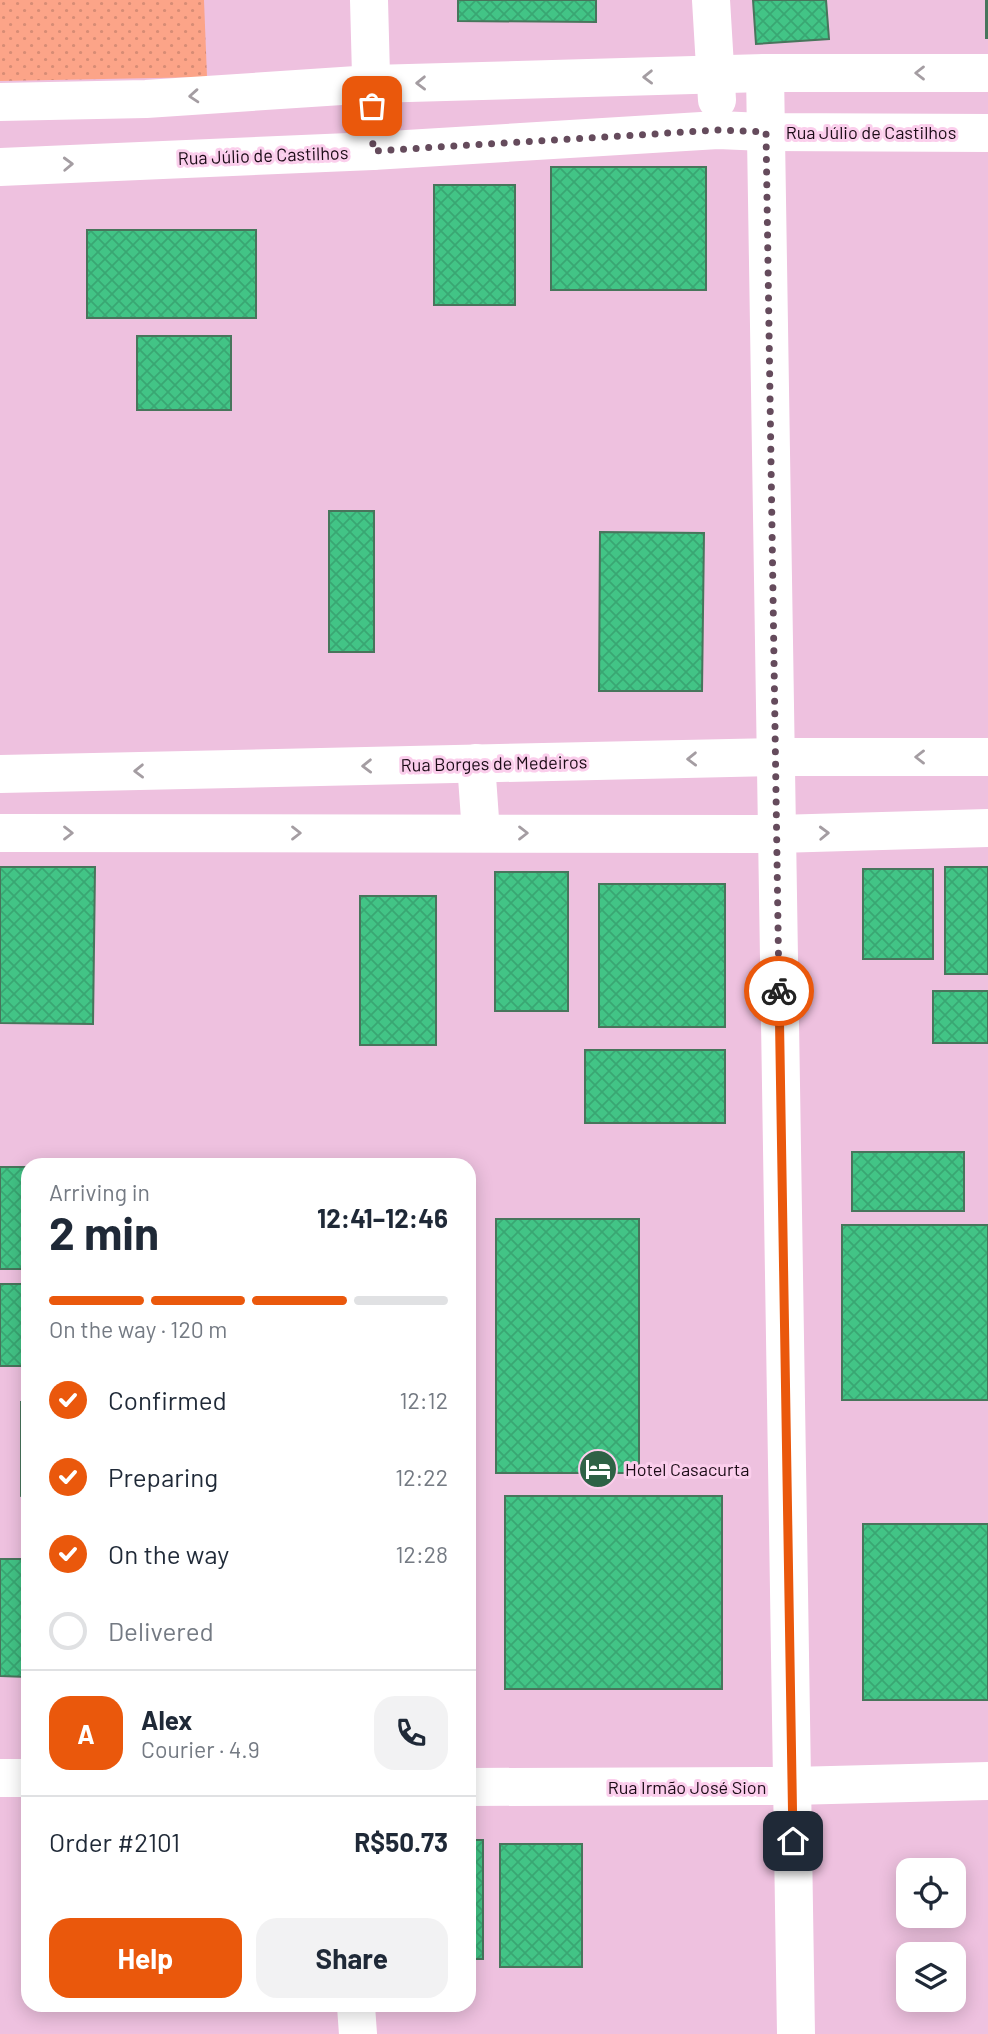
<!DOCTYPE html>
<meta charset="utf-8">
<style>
:root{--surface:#fff;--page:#f2f2f3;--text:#1f2937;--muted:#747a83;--line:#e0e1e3;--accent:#ea580c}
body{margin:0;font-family:Barlow,sans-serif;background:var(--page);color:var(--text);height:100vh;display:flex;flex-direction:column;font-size:26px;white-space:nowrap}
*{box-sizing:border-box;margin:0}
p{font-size:23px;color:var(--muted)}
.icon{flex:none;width:38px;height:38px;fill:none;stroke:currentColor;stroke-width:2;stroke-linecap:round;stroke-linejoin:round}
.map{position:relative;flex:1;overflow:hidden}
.drawer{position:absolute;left:21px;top:1158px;width:455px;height:854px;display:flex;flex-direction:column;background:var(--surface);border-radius:21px;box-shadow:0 4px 18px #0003}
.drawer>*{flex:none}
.tools{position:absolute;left:896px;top:1858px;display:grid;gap:14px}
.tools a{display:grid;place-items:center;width:70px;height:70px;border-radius:14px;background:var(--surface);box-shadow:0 4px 18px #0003;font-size:35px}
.pin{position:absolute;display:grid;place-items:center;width:60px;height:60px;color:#fff;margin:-30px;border-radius:14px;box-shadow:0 4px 10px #0006}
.courier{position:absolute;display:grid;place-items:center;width:70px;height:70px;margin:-35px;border:5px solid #ea580c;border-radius:50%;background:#fff;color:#222;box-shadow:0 2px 9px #0007}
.summary em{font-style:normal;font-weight:700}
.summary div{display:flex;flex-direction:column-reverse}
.summary{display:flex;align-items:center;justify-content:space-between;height:119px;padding:0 28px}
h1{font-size:46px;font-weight:700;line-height:52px}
.bar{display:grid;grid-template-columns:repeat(4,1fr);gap:10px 7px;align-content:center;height:84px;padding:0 28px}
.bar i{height:9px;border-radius:5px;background:var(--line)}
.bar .active{background:var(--accent)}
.bar p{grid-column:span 4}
.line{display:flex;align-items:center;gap:18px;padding:0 28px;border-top:2px solid var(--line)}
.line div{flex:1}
.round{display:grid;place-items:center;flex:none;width:74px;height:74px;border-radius:21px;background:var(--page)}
ol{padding:0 28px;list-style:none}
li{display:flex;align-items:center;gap:21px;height:77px}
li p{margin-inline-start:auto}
li .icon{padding:7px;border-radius:50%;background:var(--accent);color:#fff;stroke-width:4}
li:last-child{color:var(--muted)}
li i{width:38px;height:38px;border:4px solid var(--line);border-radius:50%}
.action{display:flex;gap:14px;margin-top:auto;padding:14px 28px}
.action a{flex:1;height:80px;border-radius:21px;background:var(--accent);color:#fff;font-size:28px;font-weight:700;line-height:80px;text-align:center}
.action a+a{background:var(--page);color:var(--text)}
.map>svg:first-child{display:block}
</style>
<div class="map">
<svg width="988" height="2034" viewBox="0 0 988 2034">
<defs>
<pattern id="grass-dots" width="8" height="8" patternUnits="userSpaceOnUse" patternTransform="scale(1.75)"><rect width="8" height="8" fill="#fca488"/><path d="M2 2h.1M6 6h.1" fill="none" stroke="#d78c75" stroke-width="1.8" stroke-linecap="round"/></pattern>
<pattern id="building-cross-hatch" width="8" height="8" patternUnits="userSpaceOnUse" patternTransform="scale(1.75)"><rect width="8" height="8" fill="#42c486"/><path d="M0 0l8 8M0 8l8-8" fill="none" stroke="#39a773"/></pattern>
</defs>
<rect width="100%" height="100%" fill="#eec1df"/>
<polygon fill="url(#grass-dots)" points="0,0 204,0 207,77 0,81"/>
<g fill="url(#building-cross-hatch)" stroke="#48755c" stroke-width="2">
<polygon points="458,0 596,0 596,22 458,21"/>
<polygon points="753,0 826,0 829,39 756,44"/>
<rect x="986" y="0" width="2" height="38"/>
<rect x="551" y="167" width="155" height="123"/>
<rect x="434" y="185" width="81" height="120"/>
<rect x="87" y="230" width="169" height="88"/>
<rect x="137" y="336" width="94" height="74"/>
<rect x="329" y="511" width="45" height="141"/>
<polygon points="600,532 704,533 702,691 599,691"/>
<polygon points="0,867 95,867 93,1024 0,1023"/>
<rect x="945" y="867" width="43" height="107"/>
<rect x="863" y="869" width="70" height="90"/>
<rect x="495" y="872" width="73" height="139"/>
<rect x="599" y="884" width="126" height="143"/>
<rect x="360" y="896" width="76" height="149"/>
<rect x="933" y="991" width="55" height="52"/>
<rect x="585" y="1050" width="140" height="73"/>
<rect x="852" y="1152" width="112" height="59"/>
<rect x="0" y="1167" width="28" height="102"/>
<rect x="496" y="1219" width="143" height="254"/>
<rect x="842" y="1225" width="146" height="175"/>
<rect x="0" y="1284" width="28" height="82"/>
<polygon points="21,1402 28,1402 28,1497 21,1496"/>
<rect x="505" y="1496" width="217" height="193"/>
<rect x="863" y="1524" width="125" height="176"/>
<polygon points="0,1559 28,1559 28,1677 0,1676"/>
<rect x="469" y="1840" width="14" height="119"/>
<rect x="500" y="1844" width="82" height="123"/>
</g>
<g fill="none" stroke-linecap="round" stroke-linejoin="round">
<g stroke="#fff" stroke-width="38">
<polyline points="369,0 373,151"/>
<polyline points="711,0 717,100"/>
<polyline points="765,73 796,2034"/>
<polyline points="0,102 146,99 372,84 765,73 988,73"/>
<polyline points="0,167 373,151 718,130 766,132 988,133"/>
<polyline points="476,763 481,833"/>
<polyline points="0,774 776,757 988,757"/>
<polyline points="0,833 777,834 988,828"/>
<polyline points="0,1778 28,1778"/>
<polyline points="469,1787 792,1786 988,1781"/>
<polyline points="356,2006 358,2034"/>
</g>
</g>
<defs><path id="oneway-chevron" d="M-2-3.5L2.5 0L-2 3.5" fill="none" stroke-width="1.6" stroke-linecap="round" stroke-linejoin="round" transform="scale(1.75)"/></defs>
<g stroke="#a49da2">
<use href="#oneway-chevron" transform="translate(920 73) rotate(180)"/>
<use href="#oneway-chevron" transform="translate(648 77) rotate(179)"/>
<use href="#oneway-chevron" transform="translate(421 83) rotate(179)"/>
<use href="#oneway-chevron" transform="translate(194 96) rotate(176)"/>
<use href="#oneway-chevron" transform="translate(68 164) rotate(-2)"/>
<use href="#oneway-chevron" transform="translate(920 757) rotate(180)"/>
<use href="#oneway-chevron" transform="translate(692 759) rotate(179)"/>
<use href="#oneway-chevron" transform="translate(367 766) rotate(179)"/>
<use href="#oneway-chevron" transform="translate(139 771) rotate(179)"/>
<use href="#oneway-chevron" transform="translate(68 833)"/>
<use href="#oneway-chevron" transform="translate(296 833)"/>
<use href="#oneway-chevron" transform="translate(523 833)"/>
<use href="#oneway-chevron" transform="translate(824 833) rotate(-2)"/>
</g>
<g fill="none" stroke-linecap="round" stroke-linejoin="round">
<polyline stroke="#654b5c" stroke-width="7" stroke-dasharray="0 12.6" points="372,106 373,151 719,130 766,132 779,991"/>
<polyline stroke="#ea580c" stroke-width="9" points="779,991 793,1841"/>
</g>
<defs>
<symbol id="hotel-disc" viewBox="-11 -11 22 22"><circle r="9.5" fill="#2e6246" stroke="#fbceec"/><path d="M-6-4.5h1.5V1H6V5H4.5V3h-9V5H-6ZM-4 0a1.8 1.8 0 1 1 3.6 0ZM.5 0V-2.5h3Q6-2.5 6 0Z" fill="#fff"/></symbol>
</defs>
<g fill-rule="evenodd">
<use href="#hotel-disc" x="576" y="1447" width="44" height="44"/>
</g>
<g text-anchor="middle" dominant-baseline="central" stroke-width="6" stroke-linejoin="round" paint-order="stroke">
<g font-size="18" fill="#1b0b16" stroke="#fbceec">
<text x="871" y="132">Rua Júlio de Castilhos</text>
<text transform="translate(263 155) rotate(-2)">Rua Júlio de Castilhos</text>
<text transform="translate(494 763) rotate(-1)">Rua Borges de Medeiros</text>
<text x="687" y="1787">Rua Irmão José Sion</text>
</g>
<g font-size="18" fill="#1b0b16" stroke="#fbceec" text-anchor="start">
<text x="625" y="1469">Hotel Casacurta</text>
</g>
</g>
</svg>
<div class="tools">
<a><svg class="icon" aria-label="locate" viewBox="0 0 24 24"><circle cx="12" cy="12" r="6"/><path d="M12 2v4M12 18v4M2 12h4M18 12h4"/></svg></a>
<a><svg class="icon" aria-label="layers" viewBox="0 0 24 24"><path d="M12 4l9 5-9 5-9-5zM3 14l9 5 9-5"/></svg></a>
</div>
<div class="pin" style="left:372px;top:106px;background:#ea580c"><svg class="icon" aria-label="bag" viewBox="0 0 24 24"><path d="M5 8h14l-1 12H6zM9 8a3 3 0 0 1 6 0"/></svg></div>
<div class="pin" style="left:793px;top:1841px;background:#1f2937"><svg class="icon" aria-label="home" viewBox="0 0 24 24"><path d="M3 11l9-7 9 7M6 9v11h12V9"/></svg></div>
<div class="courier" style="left:779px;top:991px"><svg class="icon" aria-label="bike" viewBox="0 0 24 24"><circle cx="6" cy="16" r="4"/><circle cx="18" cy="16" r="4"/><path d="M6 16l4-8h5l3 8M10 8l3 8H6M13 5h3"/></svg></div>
<section class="drawer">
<div class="summary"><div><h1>2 min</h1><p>Arriving in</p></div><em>12:41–12:46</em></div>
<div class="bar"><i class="active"></i><i class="active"></i><i class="active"></i><i></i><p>On the way · 120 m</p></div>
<ol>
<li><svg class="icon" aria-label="check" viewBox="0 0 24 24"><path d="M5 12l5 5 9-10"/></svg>Confirmed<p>12:12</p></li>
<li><svg class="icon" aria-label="check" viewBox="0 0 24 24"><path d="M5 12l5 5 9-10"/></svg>Preparing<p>12:22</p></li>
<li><svg class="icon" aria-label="check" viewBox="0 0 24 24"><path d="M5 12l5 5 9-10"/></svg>On the way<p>12:28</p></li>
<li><i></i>Delivered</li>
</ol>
<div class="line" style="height:126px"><b class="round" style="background:var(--accent);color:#fff">A</b><div><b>Alex</b><p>Courier · 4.9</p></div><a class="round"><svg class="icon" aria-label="phone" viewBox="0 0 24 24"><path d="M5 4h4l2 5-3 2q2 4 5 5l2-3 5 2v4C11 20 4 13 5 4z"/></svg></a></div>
<div class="line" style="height:91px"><div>Order #2101</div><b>R$50.73</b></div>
<div class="action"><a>Help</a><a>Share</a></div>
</section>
</div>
